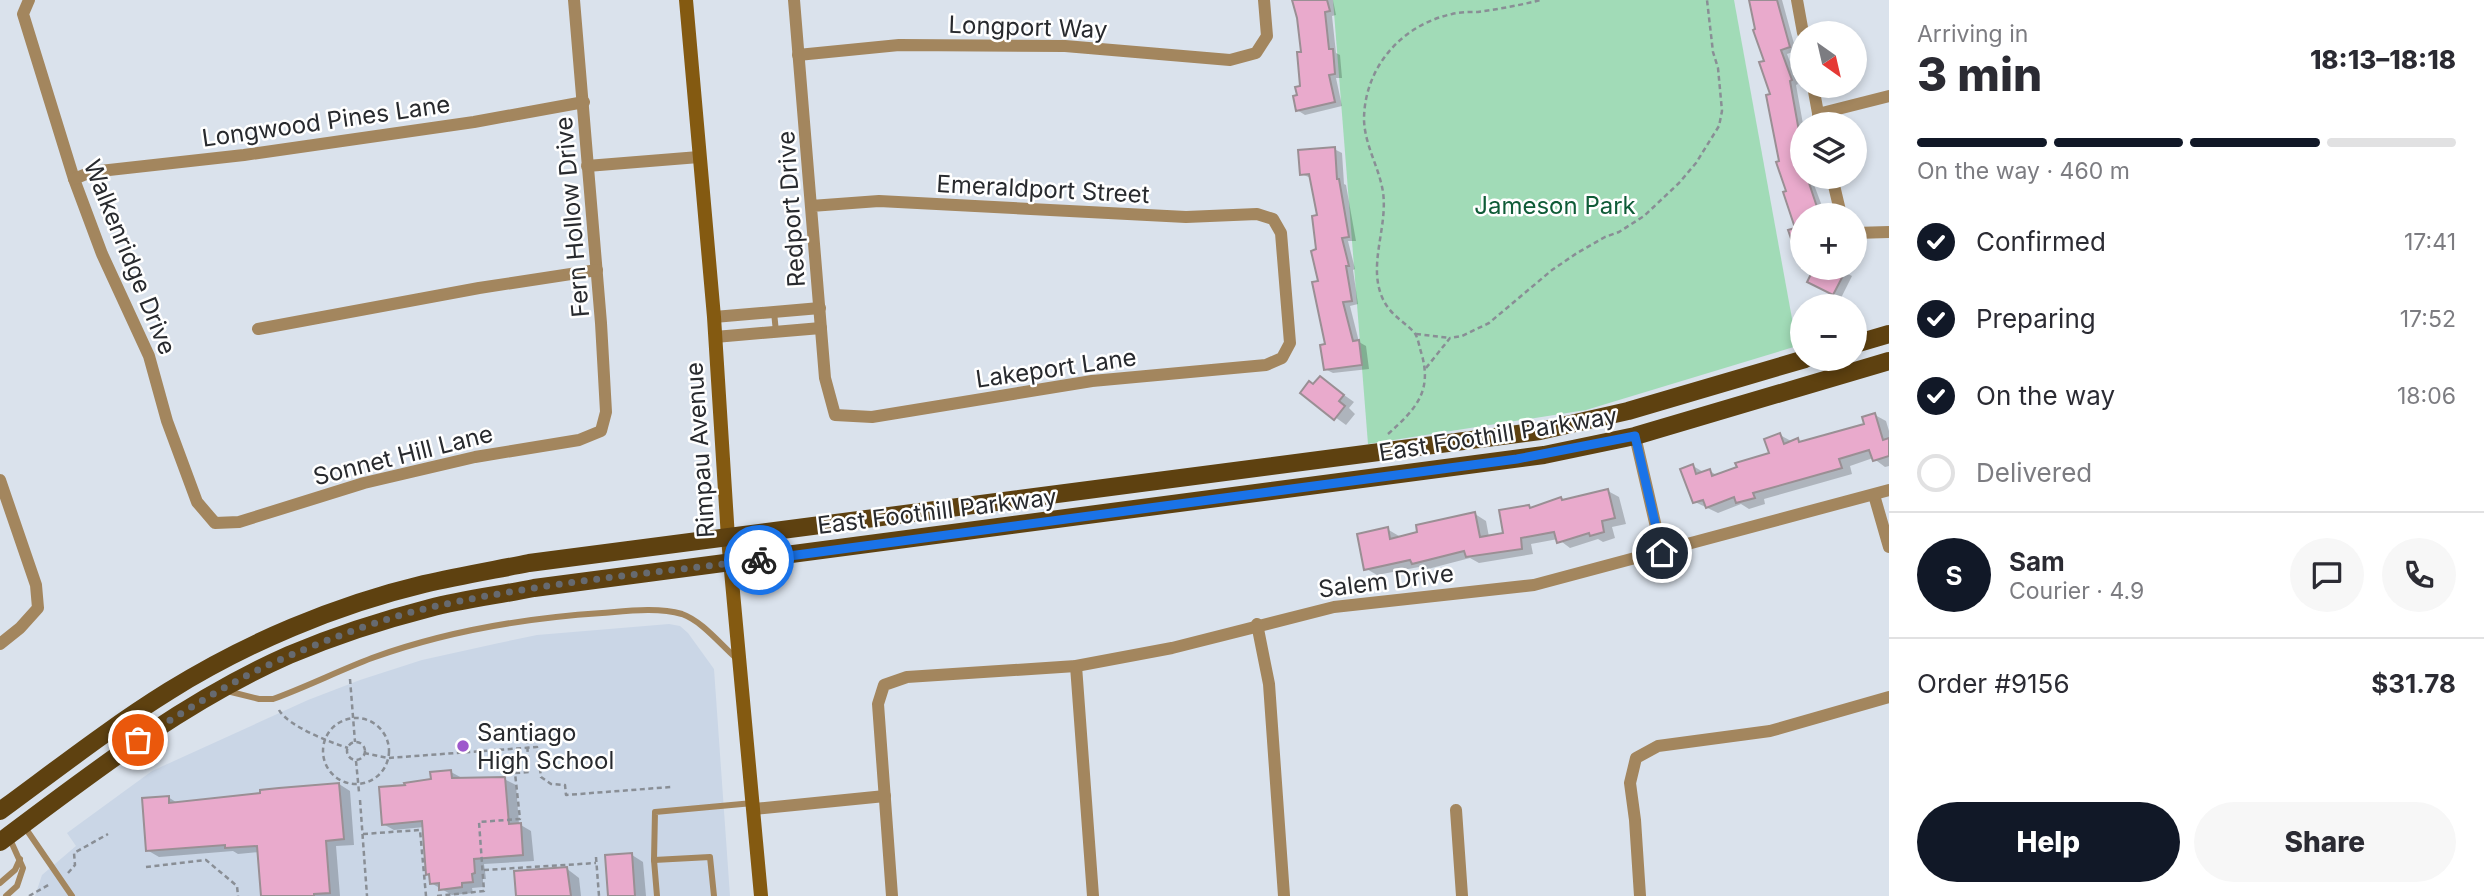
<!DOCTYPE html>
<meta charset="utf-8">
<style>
:root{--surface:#fff;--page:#f7f7f7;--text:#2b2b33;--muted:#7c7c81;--line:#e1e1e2;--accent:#111827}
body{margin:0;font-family:Inter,sans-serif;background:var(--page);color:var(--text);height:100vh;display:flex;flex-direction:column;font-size:26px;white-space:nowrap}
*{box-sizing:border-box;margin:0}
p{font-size:23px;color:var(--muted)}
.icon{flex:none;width:38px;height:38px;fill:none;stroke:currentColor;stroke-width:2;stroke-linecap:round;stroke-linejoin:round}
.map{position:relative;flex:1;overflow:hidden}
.sheet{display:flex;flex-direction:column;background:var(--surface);width:595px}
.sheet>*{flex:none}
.needle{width:46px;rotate:146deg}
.buttons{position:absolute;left:1790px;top:21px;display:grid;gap:14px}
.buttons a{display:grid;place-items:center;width:77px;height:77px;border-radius:50%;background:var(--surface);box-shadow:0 4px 10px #0003;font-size:35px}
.pin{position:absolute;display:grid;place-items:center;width:60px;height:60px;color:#fff;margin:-30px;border:4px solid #fff;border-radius:50%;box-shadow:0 2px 7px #0007}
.courier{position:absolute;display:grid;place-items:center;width:70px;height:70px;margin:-35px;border:5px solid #1a73e8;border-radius:50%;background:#fff;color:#222;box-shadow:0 2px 9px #0007}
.head em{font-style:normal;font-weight:800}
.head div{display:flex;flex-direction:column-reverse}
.head{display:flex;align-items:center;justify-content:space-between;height:119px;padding:0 28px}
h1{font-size:46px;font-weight:800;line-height:52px}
.bar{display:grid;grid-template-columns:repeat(4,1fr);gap:10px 7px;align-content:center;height:84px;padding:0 28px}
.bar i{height:9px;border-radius:5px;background:var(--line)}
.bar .active{background:var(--accent)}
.bar p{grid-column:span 4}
.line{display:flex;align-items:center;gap:18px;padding:0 28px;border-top:2px solid var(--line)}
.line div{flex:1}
.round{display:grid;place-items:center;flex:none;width:74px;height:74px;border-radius:37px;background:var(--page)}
ol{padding:0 28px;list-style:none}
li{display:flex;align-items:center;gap:21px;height:77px}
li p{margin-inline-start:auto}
li .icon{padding:7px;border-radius:50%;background:var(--accent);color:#fff;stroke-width:4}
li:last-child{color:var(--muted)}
li i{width:38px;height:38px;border:4px solid var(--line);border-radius:50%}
.action{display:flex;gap:14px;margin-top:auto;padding:14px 28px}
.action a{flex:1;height:80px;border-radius:42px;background:var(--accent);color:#fff;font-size:28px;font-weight:800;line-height:80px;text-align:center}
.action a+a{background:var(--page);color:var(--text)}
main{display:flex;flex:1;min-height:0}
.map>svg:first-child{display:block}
</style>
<main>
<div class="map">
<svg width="1889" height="896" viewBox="0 0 1889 896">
<rect width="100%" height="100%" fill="#dae2ec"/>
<polygon fill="#cad6e6" points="669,624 680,626 688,633 714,669 730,896 35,896 42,875 76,846 67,833 152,771 308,700 360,680 422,660 499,643 537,635"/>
<polygon fill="#a1dbb7" points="1333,0 1734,0 1797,346 1586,410 1368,444"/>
<g fill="#0003">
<polygon points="1295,0 1333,0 1336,15 1332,16 1336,53 1340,55 1342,78 1336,78 1342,106 1305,115 1297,110 1302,87 1303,54"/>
<polygon points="1751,0 1782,0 1796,51 1787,54 1798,84 1796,85 1803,124 1802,177 1815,177 1816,180 1813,182 1825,214 1802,215 1802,254 1797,250 1798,229 1781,162 1772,95"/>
<polygon points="1334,149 1342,153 1344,184 1346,185 1356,241 1348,241 1355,269 1353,270 1358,304 1350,306 1359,342 1366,346 1369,369 1333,373 1325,369 1327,346 1318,251 1319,217 1311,178 1301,174"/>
<polygon points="1816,268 1836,268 1852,276 1841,298 1809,281"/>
<polygon points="1320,378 1354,402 1349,408 1355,414 1346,425 1302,393 1314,386"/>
<polygon points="1875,415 1886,421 1889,431 1889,466 1885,467 1873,458 1850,466 1852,474 1764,499 1765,504 1749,509 1741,504 1718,513 1695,502 1693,466 1705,473 1710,471 1718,476 1772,454 1780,435 1791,441 1798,440 1802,443 1866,426"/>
<polygon points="1608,491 1619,497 1626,524 1612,527 1615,538 1603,542 1598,539 1570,548 1558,539 1531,544 1533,554 1479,563 1470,558 1424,570 1419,567 1377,575 1365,568 1387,529 1399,536 1399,538 1475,514 1486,521 1489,537 1505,535 1529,507 1532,509 1561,499 1565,501"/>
<polygon points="451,772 462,778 504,779 516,785 519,824 531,831 534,861 484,864 486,879 483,879 483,887 472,888 473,893 452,895 431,883 431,875 428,874 424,827 394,830 383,824 433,781"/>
<polygon points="339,784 350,791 354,845 336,846 340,896 263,896 259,852 238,854 233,851 159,857 147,850 168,797 179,804"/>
<polygon points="632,855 643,862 646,896 610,896"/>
<polygon points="566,868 579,878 581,896 518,896"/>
</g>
<g fill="#e9aacc" stroke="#9a8f94" stroke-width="2">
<polygon points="1292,0 1327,0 1330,11 1325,12 1329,49 1333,49 1335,74 1329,75 1335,102 1296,111 1293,96 1297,95 1295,87 1300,86 1297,52 1301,52 1297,18"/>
<polygon points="1749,0 1777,0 1790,47 1781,50 1792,80 1790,81 1800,137 1802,136 1802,177 1807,177 1818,210 1802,215 1802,267 1801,267 1788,230 1795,228 1783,192 1786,191 1776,162 1779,161 1766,95 1770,94 1759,62 1764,61 1753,30 1755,29"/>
<polygon points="1335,147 1337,179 1339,179 1349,237 1342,238 1349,266 1346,266 1352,301 1343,302 1353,341 1359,340 1362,365 1324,370 1320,345 1325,344 1312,282 1318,281 1311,251 1316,249 1312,216 1317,215 1309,174 1300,175 1298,150"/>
<polygon points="1814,268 1847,268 1833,295 1807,282"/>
<polygon points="1320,376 1344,395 1339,401 1345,406 1334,420 1300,393 1309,381 1313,384"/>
<polygon points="1875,413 1883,440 1889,438 1889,456 1873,461 1869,450 1839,459 1842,468 1753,493 1755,498 1736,503 1734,497 1706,508 1703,500 1693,503 1680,469 1693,464 1696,474 1710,469 1712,476 1737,467 1735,463 1769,453 1764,439 1780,433 1784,444 1798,438 1799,442 1864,424 1862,417"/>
<polygon points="1608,489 1615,518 1602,521 1604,532 1590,536 1589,533 1557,543 1554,532 1521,538 1522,549 1466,557 1464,551 1412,564 1410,560 1364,570 1357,534 1388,527 1390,539 1417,532 1416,525 1475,512 1480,537 1503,533 1499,510 1529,505 1530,508 1561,497 1562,500"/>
<polygon points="451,770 452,778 505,777 509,824 521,823 523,855 474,859 475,873 472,874 473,882 462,883 462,887 439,890 439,883 430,884 429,874 426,875 422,821 382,825 379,787 405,785 404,783 431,779 430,772"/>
<polygon points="339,783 344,839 326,841 330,893 314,894 314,896 261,896 257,846 225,848 225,845 146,851 142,798 169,796 169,803 260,793 260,790 279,788"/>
<polygon points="632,853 635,896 608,896 605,855"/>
<polygon points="567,867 571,896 516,896 514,871"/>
</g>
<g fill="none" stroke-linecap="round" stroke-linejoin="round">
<g stroke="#898e95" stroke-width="2.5" stroke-dasharray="5 3.5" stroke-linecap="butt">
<polyline points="1416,334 1450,338"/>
<polyline points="1426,368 1450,338 1462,336 1489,323 1552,270 1577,253 1605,237 1619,232 1644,216 1679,183 1696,163 1719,126 1722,111 1718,68 1713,52 1707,0"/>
<path d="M1388,434c28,-25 45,-43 33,-82 -2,-6 -3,-15 -7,-20 -12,-12 -25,-18 -32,-35 -14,-33 6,-70 1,-105 -4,-25 -18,-46 -19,-72 0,-52 37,-95 88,-106 8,-2 17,-2 26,-2 21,-3 43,-7 63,-12"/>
<polyline points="350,679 355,742"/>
<path d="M279,710c9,16 50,32 69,38"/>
<circle cx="356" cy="751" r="33"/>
<circle cx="356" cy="751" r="9"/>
<polyline points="364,753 388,758 537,747 541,777 551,784 565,785 566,795 671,787"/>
<polyline points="356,761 359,792"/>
<polyline points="360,800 367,896"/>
<polyline points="363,834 420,830 426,896"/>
<polyline points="596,857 599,896"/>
<polyline points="146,867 206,860 237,886 238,896"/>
<polyline points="484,870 596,863"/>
<polyline points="68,873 75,865 74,853 108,834"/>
<polyline points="29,896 50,884"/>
<polyline points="437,896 484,891 479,822 520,819 515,773 529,772 526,727"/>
</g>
<g stroke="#a3865e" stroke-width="6">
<polyline points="774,312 776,332"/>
<path d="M227,691l32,8h14c33,-12 65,-28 99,-41 72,-26 153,-40 230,-45 25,-2 56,-6 80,1 20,7 38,30 54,44"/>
<polyline points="24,826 72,896"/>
<polyline points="654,860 657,896"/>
<polyline points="0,883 15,870 20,859"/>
<polyline points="6,896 17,886 23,868 9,837"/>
<polyline points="714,896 710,857 654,860 655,812 753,803"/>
</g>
<g stroke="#a3865e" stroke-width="12">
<polyline points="29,0 23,14 74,179 102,254 149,356 167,421 197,502 215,523 239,522 364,483 475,457 579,440 601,431 606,412 601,323 574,0"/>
<polyline points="794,0 825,378 835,415 872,417 1092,381 1266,365 1282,358 1290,343 1281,233 1273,219 1257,214 1186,217 879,201 811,206"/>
<polyline points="1797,0 1803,33"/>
<polyline points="798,55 899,45 1065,46 1230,60 1256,53 1267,36 1264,0"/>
<polyline points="1813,86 1820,124"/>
<polyline points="1818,114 1889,96"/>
<polyline points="587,166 699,157"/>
<polyline points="1832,177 1841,215"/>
<polyline points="74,179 91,172 244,155 474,122 584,102"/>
<polyline points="1855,233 1889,232"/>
<polyline points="714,317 820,308"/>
<polyline points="258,329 479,288 597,270"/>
<polyline points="715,337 821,328"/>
<polyline points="1635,436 1662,553"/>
<polyline points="0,480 36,585 38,608 20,628 0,644"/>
<polyline points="1874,495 1889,547"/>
<polyline points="1257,624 1269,684 1284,896"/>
<polyline points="1076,666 1093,896"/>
<polyline points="754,809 885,796"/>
<polyline points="1456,810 1462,896"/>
<polyline points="892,896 878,704 884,685 907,677 1076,666 1172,648 1334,607 1534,585 1889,490"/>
<polyline points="1640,896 1635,820 1630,783 1636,758 1658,746 1770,731 1889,697"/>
</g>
<polyline stroke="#845a11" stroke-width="14" points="686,0 714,317 728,538 761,896"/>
<g stroke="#5e4110" stroke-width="18">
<polyline points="1855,344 1889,334"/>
<path d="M0,811c56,-41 111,-84 169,-120 77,-48 167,-86 255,-107 35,-8 70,-14 105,-21l1011,-132 88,-20 177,-52"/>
<path d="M0,842c92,-69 183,-140 289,-187 45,-19 94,-35 141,-47 34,-9 70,-13 104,-20l1010,-133 91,-19 254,-75"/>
</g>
</g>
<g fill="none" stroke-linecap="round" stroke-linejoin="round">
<path stroke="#666a70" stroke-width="7" stroke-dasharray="0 12.6" d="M138,740c49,-30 99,-63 153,-85 45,-19 94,-37 141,-48 108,-24 218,-34 327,-47"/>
<polyline stroke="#1a73e8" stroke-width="9" points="759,560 1517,459 1635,436 1662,553"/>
</g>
<circle fill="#9e58cc" stroke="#fff" stroke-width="2.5" cx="463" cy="746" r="7"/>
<g text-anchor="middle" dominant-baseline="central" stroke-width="5" stroke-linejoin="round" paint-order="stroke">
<g font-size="24" fill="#282a2e" stroke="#fff">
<text transform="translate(1028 27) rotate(2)">Longport Way</text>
<text transform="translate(326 121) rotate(-8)">Longwood Pines Lane</text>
<text transform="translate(1043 189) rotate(3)">Emeraldport Street</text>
<text transform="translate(791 209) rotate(-94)">Redport Drive</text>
<text transform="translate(572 217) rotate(-95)">Fern Hollow Drive</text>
<text transform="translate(130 257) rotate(68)">Walkenridge Drive</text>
<text transform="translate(1056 368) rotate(-8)">Lakeport Lane</text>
<text transform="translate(1498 434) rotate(-9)">East Foothill Parkway</text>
<text transform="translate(700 450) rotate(-94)">Rimpau Avenue</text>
<text transform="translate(403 455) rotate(-14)">Sonnet Hill Lane</text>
<text transform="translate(937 511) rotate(-7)">East Foothill Parkway</text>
<text transform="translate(1386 581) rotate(-7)">Salem Drive</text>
</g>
<g font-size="24" fill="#0f5b37" stroke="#fff">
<text x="1555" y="205">Jameson Park</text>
</g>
<g font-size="24" fill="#282a2e" stroke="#fff" text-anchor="start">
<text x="477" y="732">Santiago<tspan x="477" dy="28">High School</tspan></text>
</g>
</g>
</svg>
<div class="buttons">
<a><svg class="needle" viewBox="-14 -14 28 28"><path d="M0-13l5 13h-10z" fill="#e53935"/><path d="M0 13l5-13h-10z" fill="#7c7c81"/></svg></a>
<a><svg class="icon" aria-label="layers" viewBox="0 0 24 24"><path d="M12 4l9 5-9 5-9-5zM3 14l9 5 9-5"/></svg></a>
<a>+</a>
<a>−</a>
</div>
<div class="pin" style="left:138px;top:740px;background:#ea580c"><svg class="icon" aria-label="bag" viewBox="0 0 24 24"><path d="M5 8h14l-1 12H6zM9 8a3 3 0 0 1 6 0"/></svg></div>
<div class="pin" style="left:1662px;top:553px;background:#1f2937"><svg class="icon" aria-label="home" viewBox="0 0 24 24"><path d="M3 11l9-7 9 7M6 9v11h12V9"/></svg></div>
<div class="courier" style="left:759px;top:560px"><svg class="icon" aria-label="bike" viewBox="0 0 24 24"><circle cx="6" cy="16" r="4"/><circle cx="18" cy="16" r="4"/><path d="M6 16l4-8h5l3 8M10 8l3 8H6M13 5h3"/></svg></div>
</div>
<section class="sheet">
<div class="head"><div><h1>3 min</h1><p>Arriving in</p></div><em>18:13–18:18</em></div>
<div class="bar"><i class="active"></i><i class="active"></i><i class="active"></i><i></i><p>On the way · 460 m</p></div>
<ol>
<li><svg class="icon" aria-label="check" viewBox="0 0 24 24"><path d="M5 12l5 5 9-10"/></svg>Confirmed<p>17:41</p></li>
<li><svg class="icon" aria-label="check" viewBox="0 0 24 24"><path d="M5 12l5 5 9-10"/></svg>Preparing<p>17:52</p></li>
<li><svg class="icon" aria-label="check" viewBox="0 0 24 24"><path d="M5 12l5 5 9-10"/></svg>On the way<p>18:06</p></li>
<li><i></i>Delivered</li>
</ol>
<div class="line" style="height:126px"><b class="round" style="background:var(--accent);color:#fff">S</b><div><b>Sam</b><p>Courier · 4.9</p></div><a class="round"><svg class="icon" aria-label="chat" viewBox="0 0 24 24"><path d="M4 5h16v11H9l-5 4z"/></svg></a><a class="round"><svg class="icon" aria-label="phone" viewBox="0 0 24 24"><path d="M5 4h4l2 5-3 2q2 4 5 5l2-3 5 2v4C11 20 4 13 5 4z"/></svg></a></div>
<div class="line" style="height:91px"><div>Order #9156</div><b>$31.78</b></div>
<div class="action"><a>Help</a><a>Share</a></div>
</section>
</main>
